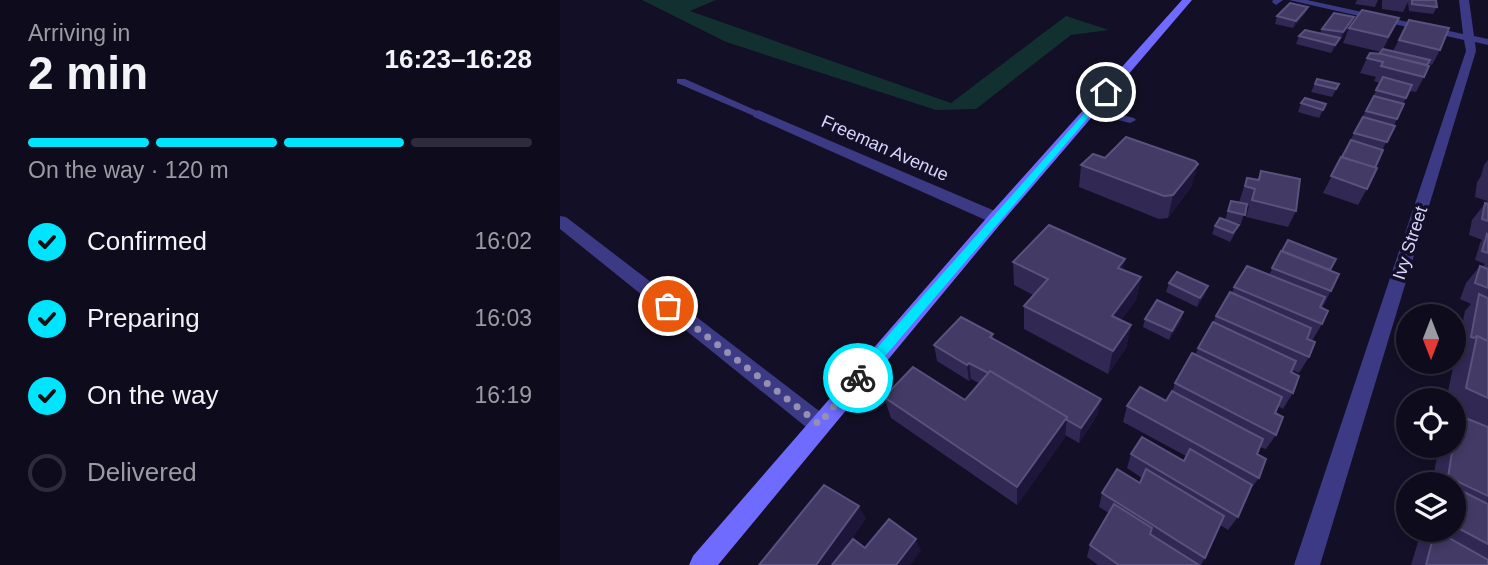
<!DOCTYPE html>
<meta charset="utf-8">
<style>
:root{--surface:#0e0b1c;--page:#171425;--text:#f1f3f6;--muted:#9b9ba3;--line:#2e2b3b;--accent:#00e5ff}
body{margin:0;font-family:Arial,sans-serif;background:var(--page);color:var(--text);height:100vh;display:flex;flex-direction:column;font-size:26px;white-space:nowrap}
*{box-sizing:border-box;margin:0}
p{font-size:23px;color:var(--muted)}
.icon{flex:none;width:38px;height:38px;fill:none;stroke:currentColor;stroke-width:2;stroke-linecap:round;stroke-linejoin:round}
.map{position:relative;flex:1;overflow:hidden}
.drawer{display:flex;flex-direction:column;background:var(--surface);width:560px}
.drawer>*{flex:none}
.needle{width:46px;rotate:180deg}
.buttons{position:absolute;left:836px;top:304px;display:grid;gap:14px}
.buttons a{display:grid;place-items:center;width:70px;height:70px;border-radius:50%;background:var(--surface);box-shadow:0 4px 10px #0003,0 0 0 2px var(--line);font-size:35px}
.pin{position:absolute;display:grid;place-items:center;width:60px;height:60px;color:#fff;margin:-30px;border:4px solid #fff;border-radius:50%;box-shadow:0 2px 7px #0007}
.courier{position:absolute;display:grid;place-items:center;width:70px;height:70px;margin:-35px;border:5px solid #00e5ff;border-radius:50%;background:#fff;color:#222;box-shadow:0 2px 9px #0007}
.headline em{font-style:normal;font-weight:800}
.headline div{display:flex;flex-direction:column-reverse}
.headline{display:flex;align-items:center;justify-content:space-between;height:119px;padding:0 28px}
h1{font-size:46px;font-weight:800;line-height:52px}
.bar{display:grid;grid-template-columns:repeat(4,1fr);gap:10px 7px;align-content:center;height:84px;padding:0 28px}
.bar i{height:9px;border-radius:5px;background:var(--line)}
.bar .current{background:var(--accent)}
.bar p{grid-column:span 4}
ol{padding:0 28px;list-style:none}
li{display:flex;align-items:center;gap:21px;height:77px}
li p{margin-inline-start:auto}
li .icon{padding:7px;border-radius:50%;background:var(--accent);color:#111;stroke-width:4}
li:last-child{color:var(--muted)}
li i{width:38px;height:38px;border:4px solid var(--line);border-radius:50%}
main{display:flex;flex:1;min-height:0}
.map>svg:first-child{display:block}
</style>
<main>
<section class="drawer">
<div class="headline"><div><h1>2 min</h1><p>Arriving in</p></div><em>16:23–16:28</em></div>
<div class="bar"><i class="current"></i><i class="current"></i><i class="current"></i><i></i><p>On the way · 120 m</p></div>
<ol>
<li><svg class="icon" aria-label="check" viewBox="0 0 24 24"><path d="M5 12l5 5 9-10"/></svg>Confirmed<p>16:02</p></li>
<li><svg class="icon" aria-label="check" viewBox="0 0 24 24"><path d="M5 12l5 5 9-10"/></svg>Preparing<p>16:03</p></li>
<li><svg class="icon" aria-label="check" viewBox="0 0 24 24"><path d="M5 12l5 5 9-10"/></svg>On the way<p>16:19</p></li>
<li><i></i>Delivered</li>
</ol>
</section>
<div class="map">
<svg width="928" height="565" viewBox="0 0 928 565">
<rect width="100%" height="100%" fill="#130f26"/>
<polygon fill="#12302f" points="82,0 156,0 130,11 391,103 506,16 549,30 511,35 416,109 376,110 166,42"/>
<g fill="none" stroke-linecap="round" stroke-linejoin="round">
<g fill="#3d3a85" fill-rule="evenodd">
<polygon points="713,0 723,0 716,5 712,2"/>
<polygon points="117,79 125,79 204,114 194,116 117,83"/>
<polygon points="530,107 574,118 576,120 570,123 526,112 526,108"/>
</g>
<g fill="#3d3a85" fill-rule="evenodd">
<polygon points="729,0 747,0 903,34 899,0 909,0 914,36 928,39 928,45 915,42 916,51 760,565 734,565 906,51 904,40"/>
<polygon points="198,110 442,214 444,218 442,222 430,222 194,117 192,114"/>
<polygon points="0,216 6,217 267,417 270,424 267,431 259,434 251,431 0,229"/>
</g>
<polygon fill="#6f6bff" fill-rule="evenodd" points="622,0 632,0 442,222 158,565 129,565 133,556 430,214"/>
</g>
<g fill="#312854">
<polygon points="797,0 818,0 815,7 795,4"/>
<polygon points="822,0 876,0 877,7 873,14 849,11 848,2 843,12 822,9"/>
<polygon points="748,7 745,14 733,28 715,24 717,16"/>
<polygon points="849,20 880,50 872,65 868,64 864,77 856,92 850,91 843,104 844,104 822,151 807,189 798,205 763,193 820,83 814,81 816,77 800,73 807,58 819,54 821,52 783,43 789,28 832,32 823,49 833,51"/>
<polygon points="791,24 771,53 736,44 739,36 760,33 762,29"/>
<polygon points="755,84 779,84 772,97 751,92"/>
<polygon points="741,103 766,104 759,118 738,112"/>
<polygon points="928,153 928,565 851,565 858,542 868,535 860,530 894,530 894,485 871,485 872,484 879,446 894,446 894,418 897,416 894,414 894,401 886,401 895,358 899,354 896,353 905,311 911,304 900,299 906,283 920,266 922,267 925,264 915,260 920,243 922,240 909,235 912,220 927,201 915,197 917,182 921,176 924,165 928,160"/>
<polygon points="545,158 638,164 631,187 608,218 599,219 519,187 521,165"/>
<polygon points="701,171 736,211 728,227 686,217 689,206 686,205 681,224 668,221 675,233 670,242 652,234 655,226 665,220 671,201 679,202 687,178 697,180"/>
<polygon points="721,251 770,270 771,291 762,308 762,324 752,341 747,338 749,357 739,373 732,370 731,372 733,393 723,409 718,406 715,413 716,435 706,449 700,447 697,454 699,478 689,491 678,517 668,530 660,525 645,558 641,565 538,565 527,557 530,545 549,513 539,507 542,493 580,483 582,478 567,468 571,454 624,461 626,456 563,422 567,406 606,401 612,392 615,383 635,355 638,348 653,323 656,316 672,293 674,287 709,275"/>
<polygon points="453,262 563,270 581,277 576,300 561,320 571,325 566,348 548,374 464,329 464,306 473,295 454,285"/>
<polygon points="609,283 645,295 637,307 606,292"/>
<polygon points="623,312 621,321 609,340 583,327 585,319"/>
<polygon points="433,334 433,339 538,414 519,443 505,435 505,437 457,505 331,418 324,397 405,400 419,383 411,379 409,381 377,361 374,345"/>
</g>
<g fill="#1d163a">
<polygon points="748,7 745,14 733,28 736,21"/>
<polygon points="794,17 791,24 780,40 783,32"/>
<polygon points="780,38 777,46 771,53 775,45"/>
<polygon points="638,164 631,187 608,218 613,195"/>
<polygon points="565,259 561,282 558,268"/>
<polygon points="581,277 576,300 548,338 552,316"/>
<polygon points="648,286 645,295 637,307 640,298"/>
<polygon points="623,312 621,321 609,340 612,331"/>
<polygon points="571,325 566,348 548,374 553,351"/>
<polygon points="409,363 411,379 409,381 407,365"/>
<polygon points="541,399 538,414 519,443 521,428"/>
<polygon points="507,417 505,437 457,505 457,487"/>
<polygon points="299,506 306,519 273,565 256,565"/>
<polygon points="356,539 361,551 350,565 336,565"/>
</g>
<g fill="#433a66" stroke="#5a527e" stroke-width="2">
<polygon points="852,0 876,0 877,7 852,4"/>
<polygon points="730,3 748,7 736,21 717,16"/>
<polygon points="802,10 839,18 828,37 789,28"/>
<polygon points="774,13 794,17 783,32 762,29"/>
<polygon points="849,20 889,28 880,50 839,40"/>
<polygon points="745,30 780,38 775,45 739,36"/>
<polygon points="823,49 870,60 867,65 819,54"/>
<polygon points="810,53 822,54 869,66 864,77 821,66 823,62 807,58"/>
<polygon points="823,77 852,85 846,98 816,90"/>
<polygon points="757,79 779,84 776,89 755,84"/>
<polygon points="814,96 844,104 837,119 806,111"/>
<polygon points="745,98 766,104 763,110 741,103"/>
<polygon points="803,117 835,126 827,142 794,133"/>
<polygon points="566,137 635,161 638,164 613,195 604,196 521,165 533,154 545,158"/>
<polygon points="791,140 823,150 815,168 782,157"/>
<polygon points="781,157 817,168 807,189 771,176"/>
<polygon points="701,171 740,179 736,211 692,200 695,189 685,186 687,178 699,180"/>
<polygon points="671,201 687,204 685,215 668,211"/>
<polygon points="925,203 928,204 928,221 922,219"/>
<polygon points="660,218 679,225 673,233 655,226"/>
<polygon points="489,225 565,259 558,268 581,277 552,316 571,325 553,351 464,306 488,279 453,262"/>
<polygon points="927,234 928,235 928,253 922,251"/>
<polygon points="728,240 776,259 770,270 722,251"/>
<polygon points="721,251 779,274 771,291 712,268"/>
<polygon points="687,266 765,297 760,307 768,311 762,324 674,287"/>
<polygon points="920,266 928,269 928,288 915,283"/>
<polygon points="617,272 648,286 640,298 609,283"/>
<polygon points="670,292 751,328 747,339 755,342 749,357 656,316"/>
<polygon points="919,294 928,298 928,341 917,336 914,338 911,337"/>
<polygon points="597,300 623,312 612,331 585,319"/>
<polygon points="401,317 433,334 430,337 541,399 521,428 507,420 507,417 430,371 428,373 409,363 407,365 374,345"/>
<polygon points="653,322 736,361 731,372 739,376 733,393 638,348"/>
<polygon points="917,336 928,341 928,398 906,388"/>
<polygon points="632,353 722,397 715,413 723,417 716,435 615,383"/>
<polygon points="353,367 405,400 430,371 507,417 457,487 324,397"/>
<polygon points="580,387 606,401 612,391 703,439 697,454 706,459 699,478 567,406"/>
<polygon points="898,415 928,427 928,496 888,477 893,446 894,446"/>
<polygon points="582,437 624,461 630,449 692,485 678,517 571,454"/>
<polygon points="557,469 580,483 586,469 664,516 645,558 542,493"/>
<polygon points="878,479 889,485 877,485"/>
<polygon points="264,485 299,506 256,565 199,565"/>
<polygon points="894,487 928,504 928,544 894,526"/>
<polygon points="554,504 592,528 590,534 639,565 559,565 530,545"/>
<polygon points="329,519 356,539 336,565 272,565 293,539 305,548"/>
<polygon points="875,530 928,560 928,565 866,565"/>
</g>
<polygon fill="#00e5ff" points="546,89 549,93 303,382 293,382 293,375"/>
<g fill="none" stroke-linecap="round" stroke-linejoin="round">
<polyline stroke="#948fb3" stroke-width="7" stroke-dasharray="0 12.6" points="108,306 259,424 298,378"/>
</g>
<g text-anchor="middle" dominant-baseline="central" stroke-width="7" stroke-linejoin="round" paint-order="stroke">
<g font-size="18" fill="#d9d4ff" stroke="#130f26">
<text transform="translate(325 148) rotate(24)">Freeman Avenue</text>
<text transform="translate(850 243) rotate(-72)">Ivy Street</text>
</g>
</g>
</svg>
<div class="buttons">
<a><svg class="needle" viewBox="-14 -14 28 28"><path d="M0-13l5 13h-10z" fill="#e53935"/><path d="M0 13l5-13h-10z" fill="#9b9ba3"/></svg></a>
<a><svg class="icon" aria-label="locate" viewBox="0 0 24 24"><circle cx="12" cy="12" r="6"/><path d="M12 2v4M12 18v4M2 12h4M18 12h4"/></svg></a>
<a><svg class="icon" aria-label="layers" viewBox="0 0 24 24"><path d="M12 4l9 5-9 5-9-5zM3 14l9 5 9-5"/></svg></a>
</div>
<div class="pin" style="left:108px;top:306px;background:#ea580c"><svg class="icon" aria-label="bag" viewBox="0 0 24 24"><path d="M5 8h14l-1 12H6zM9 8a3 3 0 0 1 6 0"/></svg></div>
<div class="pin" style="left:546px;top:92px;background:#1f2937"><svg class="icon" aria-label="home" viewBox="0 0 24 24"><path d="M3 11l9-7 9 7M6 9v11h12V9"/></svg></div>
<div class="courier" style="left:298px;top:378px"><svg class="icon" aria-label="bike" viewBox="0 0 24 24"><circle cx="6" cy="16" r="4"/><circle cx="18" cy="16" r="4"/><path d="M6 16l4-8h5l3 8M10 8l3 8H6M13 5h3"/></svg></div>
</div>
</main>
